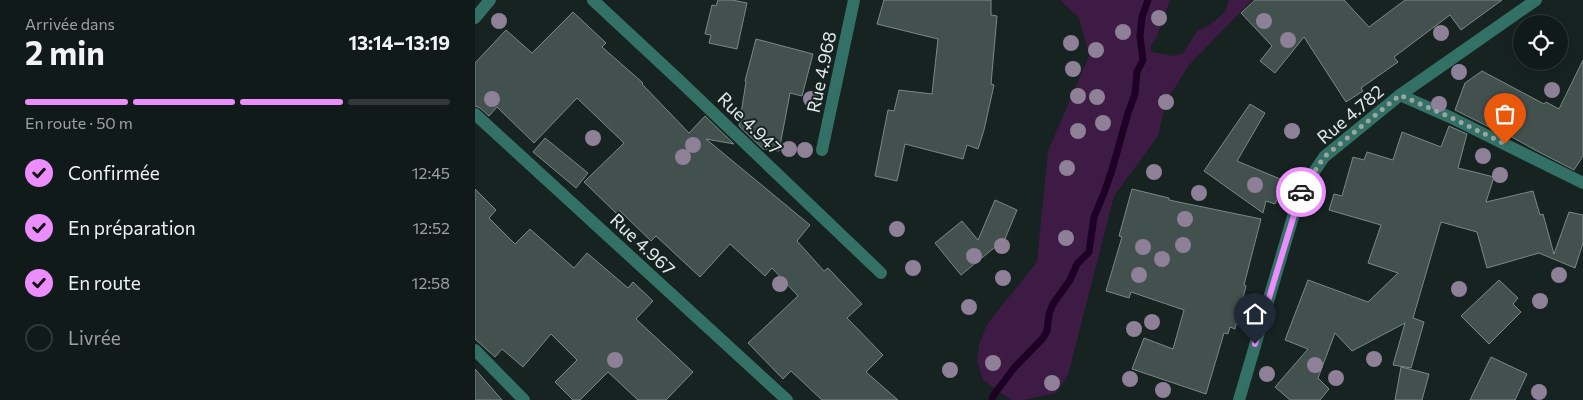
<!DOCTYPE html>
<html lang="fr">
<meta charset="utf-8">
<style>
:root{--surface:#101a19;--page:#192322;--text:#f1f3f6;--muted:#9ca1a2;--line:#303838;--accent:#eb8dfc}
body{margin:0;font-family:Commissioner,sans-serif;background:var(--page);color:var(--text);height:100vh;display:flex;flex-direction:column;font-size:19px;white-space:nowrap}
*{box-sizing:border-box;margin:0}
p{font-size:16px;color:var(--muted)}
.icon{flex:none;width:28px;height:28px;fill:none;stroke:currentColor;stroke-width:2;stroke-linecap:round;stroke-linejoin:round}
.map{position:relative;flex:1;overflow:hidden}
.panel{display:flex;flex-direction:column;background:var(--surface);width:475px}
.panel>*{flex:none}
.tools{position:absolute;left:1038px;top:15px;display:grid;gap:10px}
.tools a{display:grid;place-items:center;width:55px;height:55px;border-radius:50%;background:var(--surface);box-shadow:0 5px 20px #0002,0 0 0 1px var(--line);font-size:25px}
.pin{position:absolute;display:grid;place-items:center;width:42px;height:42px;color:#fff;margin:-51px -21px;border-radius:50% 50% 50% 0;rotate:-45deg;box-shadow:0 0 5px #0007}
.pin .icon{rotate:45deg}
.courier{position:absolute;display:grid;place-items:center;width:50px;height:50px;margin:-25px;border:4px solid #eb8dfc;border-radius:50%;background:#fff;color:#222;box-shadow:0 1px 6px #0007}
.overview em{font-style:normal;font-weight:700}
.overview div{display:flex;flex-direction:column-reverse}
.overview{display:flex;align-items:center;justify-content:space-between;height:85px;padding:0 25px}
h1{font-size:32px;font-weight:700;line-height:38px}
.bar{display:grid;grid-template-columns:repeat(4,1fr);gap:8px 5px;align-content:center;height:60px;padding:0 25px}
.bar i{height:6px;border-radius:4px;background:var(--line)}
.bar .selected{background:var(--accent)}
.bar p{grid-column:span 4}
ol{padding:0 25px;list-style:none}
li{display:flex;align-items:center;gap:15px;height:55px}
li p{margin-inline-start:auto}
li .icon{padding:5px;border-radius:50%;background:var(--accent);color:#111;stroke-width:4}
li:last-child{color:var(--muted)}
li i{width:28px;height:28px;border:2px solid var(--line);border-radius:50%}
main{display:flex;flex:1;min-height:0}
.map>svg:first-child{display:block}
</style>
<main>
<section class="panel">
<div class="overview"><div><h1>2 min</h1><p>Arrivée dans</p></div><em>13:14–13:19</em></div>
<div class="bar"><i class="selected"></i><i class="selected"></i><i class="selected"></i><i></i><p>En route · 50 m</p></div>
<ol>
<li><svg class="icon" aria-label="check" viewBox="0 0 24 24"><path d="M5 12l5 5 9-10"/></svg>Confirmée<p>12:45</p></li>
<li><svg class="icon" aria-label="check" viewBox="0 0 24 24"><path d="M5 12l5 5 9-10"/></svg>En préparation<p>12:52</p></li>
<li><svg class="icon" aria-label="check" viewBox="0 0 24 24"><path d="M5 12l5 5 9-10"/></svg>En route<p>12:58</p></li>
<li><i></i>Livrée</li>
</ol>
</section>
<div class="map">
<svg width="1108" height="400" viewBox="0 0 1108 400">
<rect width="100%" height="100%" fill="#162321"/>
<polygon fill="#3e1b45" points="585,0 695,0 682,36 675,47 677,52 698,56 704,55 709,52 722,31 736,24 750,12 754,0 777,0 714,65 691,102 683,136 639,196 593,375 581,393 548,400 536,400 508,380 502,361 505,342 513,323 562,262 573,151 614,56 604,18"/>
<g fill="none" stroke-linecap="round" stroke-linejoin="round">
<polyline stroke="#1d0023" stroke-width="7" points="517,400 518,396 539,368 568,338 572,331 574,314 578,304 595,280 602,264 614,252 619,217 629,193 637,170 653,113 660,94 662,72 668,60 665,36 667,17 673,0"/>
</g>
<g fill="#43514e" stroke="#798985">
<polygon points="243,0 257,0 272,3 262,49 234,43 236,35 230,34 237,5 241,6"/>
<polygon points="409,0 516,0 516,15 522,16 516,84 519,85 509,130 503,149 492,145 488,159 430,144 422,181 400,176 413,110 419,111 424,90 457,94 463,39 402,24"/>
<polygon points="780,0 869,0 894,27 930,0 1027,0 986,30 975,15 919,57 923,62 886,88 888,91 871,102 829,37 800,73 785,61 797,46 766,13"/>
<polygon points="98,12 131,43 127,47 168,83 167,84 214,133 230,116 259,144 231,139 335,225 322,241 349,271 353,268 387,304 372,318 408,355 391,372 423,400 347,400 316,371 308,379 273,343 323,296 297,268 290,276 255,244 225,277 181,236 176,241 145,211 142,214 109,182 149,143 102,98 59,143 22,107 14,116 5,108 0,106 0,63 31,30 57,53"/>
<polygon points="281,39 338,54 327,96 315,93 304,151 288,149 264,126 271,82 270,81"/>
<polygon points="1108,60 1108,156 1099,170 1060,150 1021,128 1020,130 980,110 990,83 1007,71 1069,104 1071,102 1084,109"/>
<polygon points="775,104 790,113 762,161 810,181 800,204 791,201 788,213 729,171"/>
<polygon points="974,126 992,134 983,168 1019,177 1011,202 1058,191 1065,215 1068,214 1079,254 1094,212 1108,215 1108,243 1100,268 1064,253 1012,268 1002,232 966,222 938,318 949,322 936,368 918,365 930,323 877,351 860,333 843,378 854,389 845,400 815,400 800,387 833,349 810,340 833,280 893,302 923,273 893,263 906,225 854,210 859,194 867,196 878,157 889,160 892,152 918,160 927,132 966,147"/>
<polygon points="70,138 113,173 101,188 58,152"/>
<polygon points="0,189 21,210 14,218 40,244 55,229 99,268 112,253 153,288 158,282 178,301 161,319 218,372 191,400 163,400 133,372 105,400 98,400 80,382 102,360 76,334 48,367 27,349 20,357 0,339"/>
<polygon points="657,189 694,198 694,200 786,219 769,285 771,286 760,329 755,327 753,334 749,333 731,394 657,369 669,338 698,349 709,310 656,292 654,298 631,291 647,237 644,236"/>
<polygon points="520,200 542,210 530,239 486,275 460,243 487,221 503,240"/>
<polygon points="1024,280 1043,298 1038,304 1046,312 1014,344 986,316"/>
<polygon points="1016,357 1052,374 1040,400 995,400"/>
<polygon points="926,367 954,374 947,400 920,400"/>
<polygon points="0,369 27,400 0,400"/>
</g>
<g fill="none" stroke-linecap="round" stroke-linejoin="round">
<g stroke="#337166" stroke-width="12">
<polyline points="118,0 206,82 406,273"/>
<polyline points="0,18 15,0"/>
<polyline points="925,95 977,118 1108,183"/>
<polyline points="0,114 312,400"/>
<polyline points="347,150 379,0"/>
<polyline points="0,350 49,400"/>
<polyline points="764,400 825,193 849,157 925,95 1061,0"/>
</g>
</g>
<g fill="#8e8097">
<circle cx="684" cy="18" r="8"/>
<circle cx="24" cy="21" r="8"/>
<circle cx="789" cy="21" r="8"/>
<circle cx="648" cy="32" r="8"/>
<circle cx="966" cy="33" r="8"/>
<circle cx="813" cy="40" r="8"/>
<circle cx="596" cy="43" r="8"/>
<circle cx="621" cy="50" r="8"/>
<circle cx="598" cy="69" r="8"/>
<circle cx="984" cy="72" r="8"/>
<circle cx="1077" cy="90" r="8"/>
<circle cx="603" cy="96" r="8"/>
<circle cx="622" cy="97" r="8"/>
<circle cx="17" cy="99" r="8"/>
<circle cx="336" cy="99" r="8"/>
<circle cx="691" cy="102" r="8"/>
<circle cx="964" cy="104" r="8"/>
<circle cx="628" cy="123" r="8"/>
<circle cx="603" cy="131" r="8"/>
<circle cx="817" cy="131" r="8"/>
<circle cx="118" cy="138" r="8"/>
<circle cx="218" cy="145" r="8"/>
<circle cx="314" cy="149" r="8"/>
<circle cx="330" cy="150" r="8"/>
<circle cx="1008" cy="156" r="8"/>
<circle cx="208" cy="157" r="8"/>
<circle cx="592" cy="168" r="8"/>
<circle cx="679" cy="172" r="8"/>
<circle cx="1025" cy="175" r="8"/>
<circle cx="780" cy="185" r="8"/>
<circle cx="724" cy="193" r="8"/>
<circle cx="710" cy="219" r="8"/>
<circle cx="422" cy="229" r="8"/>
<circle cx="591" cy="238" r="8"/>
<circle cx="708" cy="245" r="8"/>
<circle cx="527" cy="246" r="8"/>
<circle cx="668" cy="247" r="8"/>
<circle cx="499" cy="256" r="8"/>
<circle cx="687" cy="259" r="8"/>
<circle cx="438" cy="268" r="8"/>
<circle cx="664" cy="275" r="8"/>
<circle cx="1084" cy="275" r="8"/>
<circle cx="528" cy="278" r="8"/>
<circle cx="305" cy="284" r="8"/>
<circle cx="984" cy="289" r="8"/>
<circle cx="1065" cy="301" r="8"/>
<circle cx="494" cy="307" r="8"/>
<circle cx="677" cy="322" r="8"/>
<circle cx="659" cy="329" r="8"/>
<circle cx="899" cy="359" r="8"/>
<circle cx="140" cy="360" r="8"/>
<circle cx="518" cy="363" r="8"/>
<circle cx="840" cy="365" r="8"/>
<circle cx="475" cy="370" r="8"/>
<circle cx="792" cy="374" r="8"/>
<circle cx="861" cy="378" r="8"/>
<circle cx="655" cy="379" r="8"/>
<circle cx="577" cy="383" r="8"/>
<circle cx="688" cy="390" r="8"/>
<circle cx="1064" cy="392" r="8"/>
</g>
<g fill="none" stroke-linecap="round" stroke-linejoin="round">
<polyline stroke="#9ba5a3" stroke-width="5" stroke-dasharray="0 9" points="826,192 849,157 925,95 977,118 1030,144"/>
<polyline stroke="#eb8dfc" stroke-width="6" points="780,344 826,192"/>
</g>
<g text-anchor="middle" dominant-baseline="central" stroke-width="4" stroke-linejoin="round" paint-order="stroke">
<g font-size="18" fill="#e2ebe9" stroke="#162321">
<text transform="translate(346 72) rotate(-78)">Rue 4.968</text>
<text transform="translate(875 114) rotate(-40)">Rue 4.782</text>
<text transform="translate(275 123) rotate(44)">Rue 4.947</text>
<text transform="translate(168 244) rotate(43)">Rue 4.967</text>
</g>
</g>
</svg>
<div class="tools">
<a><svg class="icon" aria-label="locate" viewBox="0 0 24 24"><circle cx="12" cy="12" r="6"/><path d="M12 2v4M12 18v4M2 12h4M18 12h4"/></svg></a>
</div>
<div class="pin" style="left:1030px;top:144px;background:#ea580c"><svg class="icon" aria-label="bag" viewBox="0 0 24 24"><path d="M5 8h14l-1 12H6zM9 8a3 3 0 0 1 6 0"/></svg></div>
<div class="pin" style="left:780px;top:344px;background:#1f2937"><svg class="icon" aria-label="home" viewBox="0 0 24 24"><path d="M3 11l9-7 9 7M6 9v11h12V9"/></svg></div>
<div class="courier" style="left:826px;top:192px"><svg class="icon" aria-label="car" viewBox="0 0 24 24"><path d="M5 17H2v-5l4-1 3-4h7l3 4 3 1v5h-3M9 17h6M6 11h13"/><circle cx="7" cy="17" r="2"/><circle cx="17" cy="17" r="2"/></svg></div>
</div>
</main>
